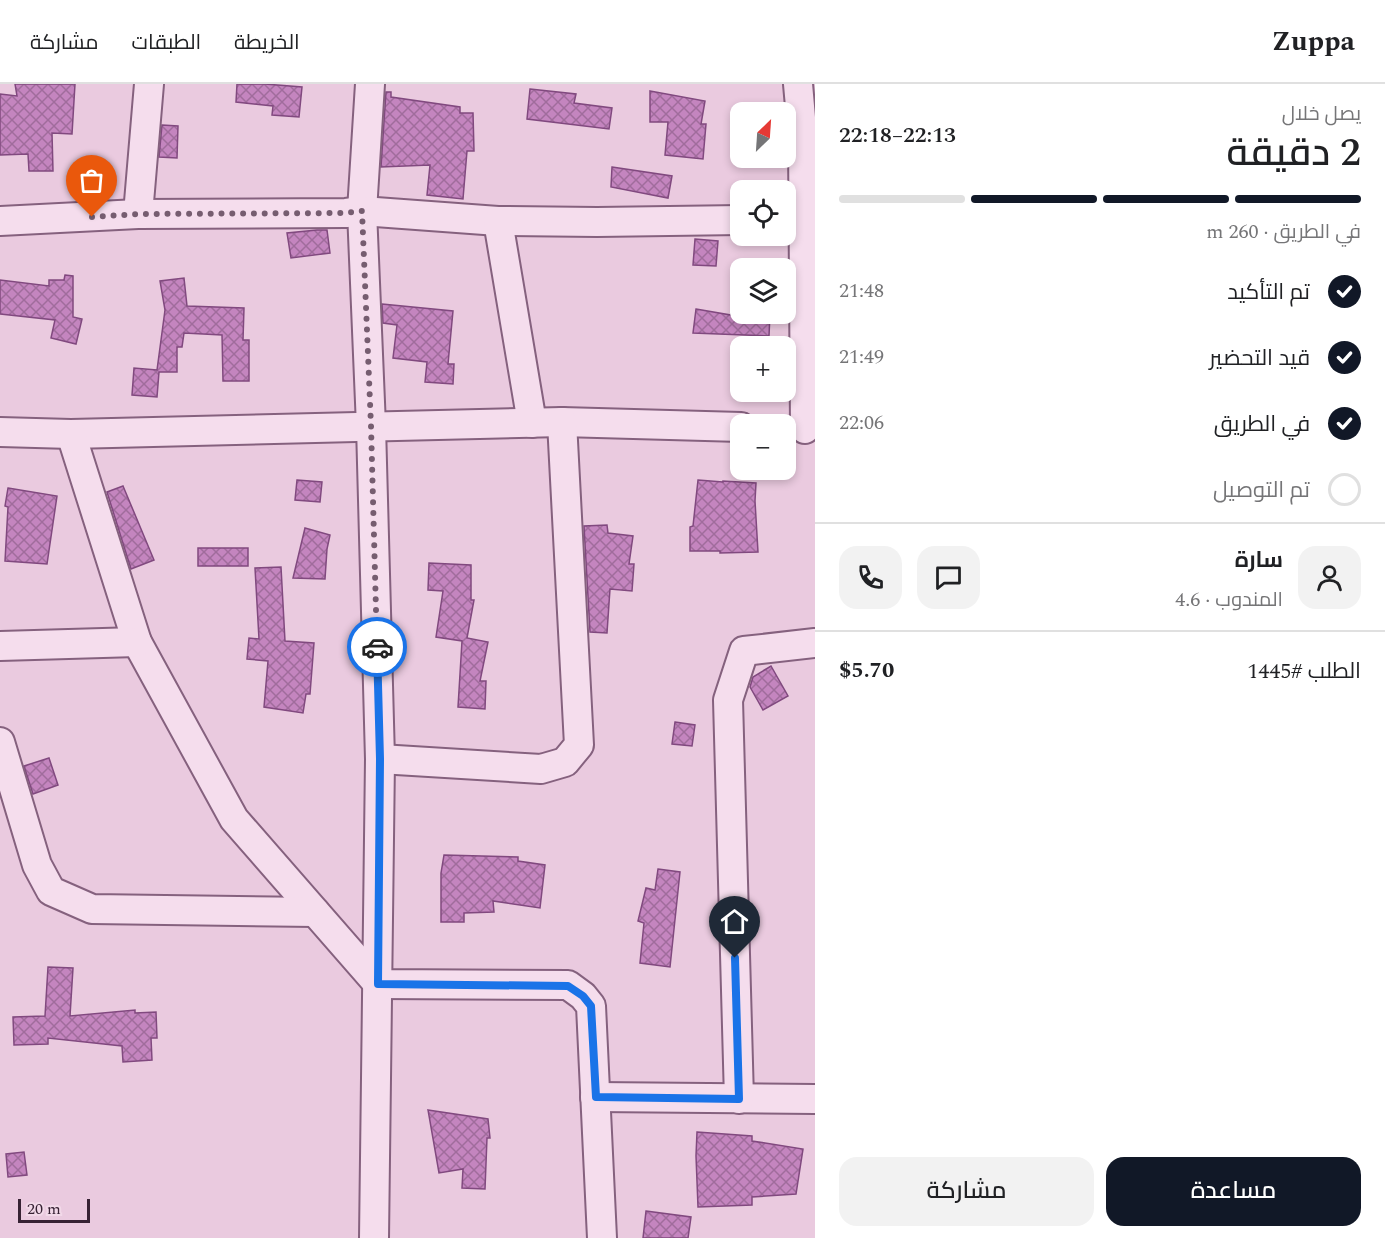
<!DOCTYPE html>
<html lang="ar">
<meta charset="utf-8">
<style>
:root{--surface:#fff;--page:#f2f2f2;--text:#202124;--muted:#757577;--line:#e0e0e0;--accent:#111827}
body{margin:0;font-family:Spectral,Cairo,serif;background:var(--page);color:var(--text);direction:rtl;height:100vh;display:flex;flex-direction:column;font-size:22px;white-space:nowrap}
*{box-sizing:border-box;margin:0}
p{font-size:20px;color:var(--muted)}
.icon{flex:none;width:33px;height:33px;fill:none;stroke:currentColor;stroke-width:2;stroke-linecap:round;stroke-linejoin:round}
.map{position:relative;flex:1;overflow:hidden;direction:ltr}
.details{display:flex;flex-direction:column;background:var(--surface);width:570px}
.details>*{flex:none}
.needle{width:39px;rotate:25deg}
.controls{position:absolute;left:730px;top:18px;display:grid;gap:12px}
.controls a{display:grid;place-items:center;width:66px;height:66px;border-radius:12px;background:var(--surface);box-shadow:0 3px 9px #0003;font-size:30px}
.scale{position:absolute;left:18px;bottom:15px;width:72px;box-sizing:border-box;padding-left:6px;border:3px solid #372234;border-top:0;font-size:16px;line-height:21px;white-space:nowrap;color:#372234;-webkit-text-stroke:4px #f2d9e9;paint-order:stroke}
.pin{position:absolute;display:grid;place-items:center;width:51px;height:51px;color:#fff;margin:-62px -26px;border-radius:50% 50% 50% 0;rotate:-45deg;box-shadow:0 0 6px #0007}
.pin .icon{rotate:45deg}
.courier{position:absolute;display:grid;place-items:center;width:60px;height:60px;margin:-30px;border:4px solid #1a73e8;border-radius:50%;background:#fff;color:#222;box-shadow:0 2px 8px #0007}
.overview em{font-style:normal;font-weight:600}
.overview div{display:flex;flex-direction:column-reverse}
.overview{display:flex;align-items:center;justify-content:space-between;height:102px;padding:0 24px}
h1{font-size:39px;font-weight:600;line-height:45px}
.bar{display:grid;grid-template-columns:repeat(4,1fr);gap:9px 6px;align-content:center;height:72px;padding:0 24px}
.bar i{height:8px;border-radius:4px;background:var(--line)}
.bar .active{background:var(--accent)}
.bar p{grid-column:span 4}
.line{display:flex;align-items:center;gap:15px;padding:0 24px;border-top:2px solid var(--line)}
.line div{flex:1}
.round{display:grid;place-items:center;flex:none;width:63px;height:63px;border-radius:18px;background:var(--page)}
ol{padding:0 24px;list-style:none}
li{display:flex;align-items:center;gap:18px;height:66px}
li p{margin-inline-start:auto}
li .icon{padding:6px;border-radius:50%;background:var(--accent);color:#fff;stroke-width:4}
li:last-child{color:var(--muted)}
li i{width:33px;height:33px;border:3px solid var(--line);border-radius:50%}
.cta{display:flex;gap:12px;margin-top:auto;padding:12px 24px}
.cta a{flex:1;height:69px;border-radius:18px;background:var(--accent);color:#fff;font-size:24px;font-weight:600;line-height:69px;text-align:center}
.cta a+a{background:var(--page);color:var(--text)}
header{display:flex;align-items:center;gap:36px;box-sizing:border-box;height:84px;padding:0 30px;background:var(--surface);border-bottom:2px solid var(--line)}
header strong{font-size:28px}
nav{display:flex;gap:33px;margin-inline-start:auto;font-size:21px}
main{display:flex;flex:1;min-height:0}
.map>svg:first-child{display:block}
</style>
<header>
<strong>Zuppa</strong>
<nav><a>الخريطة</a><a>الطبقات</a><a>مشاركة</a></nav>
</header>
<main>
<section class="details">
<div class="overview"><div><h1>2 دقيقة</h1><p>يصل خلال</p></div><em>22:13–22:18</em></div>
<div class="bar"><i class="active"></i><i class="active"></i><i class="active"></i><i></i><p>في الطريق · 260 m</p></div>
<ol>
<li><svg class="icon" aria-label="check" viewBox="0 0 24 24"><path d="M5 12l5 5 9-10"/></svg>تم التأكيد<p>21:48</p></li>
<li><svg class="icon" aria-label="check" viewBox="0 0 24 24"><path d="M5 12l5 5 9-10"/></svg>قيد التحضير<p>21:49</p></li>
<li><svg class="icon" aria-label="check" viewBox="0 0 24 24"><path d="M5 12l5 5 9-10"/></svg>في الطريق<p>22:06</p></li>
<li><i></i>تم التوصيل</li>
</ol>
<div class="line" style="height:108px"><a class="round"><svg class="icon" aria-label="person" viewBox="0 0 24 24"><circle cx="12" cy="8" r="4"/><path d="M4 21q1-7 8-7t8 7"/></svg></a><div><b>سارة</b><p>المندوب · 4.6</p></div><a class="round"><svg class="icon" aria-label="chat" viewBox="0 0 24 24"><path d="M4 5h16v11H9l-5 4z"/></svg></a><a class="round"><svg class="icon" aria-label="phone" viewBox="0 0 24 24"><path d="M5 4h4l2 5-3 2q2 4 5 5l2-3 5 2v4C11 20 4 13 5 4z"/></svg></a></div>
<div class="line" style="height:78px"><div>الطلب #1445</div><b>$5.70</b></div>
<div class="cta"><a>مساعدة</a><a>مشاركة</a></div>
</section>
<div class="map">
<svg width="815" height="1154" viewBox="0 0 815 1154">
<defs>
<pattern id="building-cross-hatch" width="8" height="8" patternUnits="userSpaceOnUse" patternTransform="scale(1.5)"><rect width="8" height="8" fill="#c485bf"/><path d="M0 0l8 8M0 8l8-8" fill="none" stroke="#a06c9c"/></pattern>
</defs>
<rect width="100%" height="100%" fill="#eacadf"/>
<g fill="url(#building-cross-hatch)" stroke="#81497f" stroke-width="1.5">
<polygon points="15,0 75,0 72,50 52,49 53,87 29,87 28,70 0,71 0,10 17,12"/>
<polygon points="237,0 265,0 302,3 299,33 272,31 273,22 236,18"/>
<polygon points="530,5 576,10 574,19 612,24 609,45 527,35"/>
<polygon points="650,7 705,17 701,40 706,40 703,75 665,71 668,38 650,38"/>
<polygon points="386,8 391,8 391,13 460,23 460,29 473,29 474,67 467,67 463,115 427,111 430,81 381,83"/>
<polygon points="162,41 178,42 177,74 159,73"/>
<polygon points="612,83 672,92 668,114 611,103"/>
<polygon points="317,146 327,146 330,169 291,174 287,149"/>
<polygon points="695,155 718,157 716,182 693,181"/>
<polygon points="65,191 73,192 73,233 82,235 76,260 51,254 55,236 0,230 0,196 49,202 49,196 64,196"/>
<polygon points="184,194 187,222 244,224 243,256 249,256 249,297 223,297 222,251 184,249 182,263 177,263 177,288 159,288 157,313 132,311 134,284 157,286 165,226 160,197"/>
<polygon points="382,220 453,227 448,280 454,280 453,300 425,298 427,278 393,274 397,241 383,239"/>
<polygon points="696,225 731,231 731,230 770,230 769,252 693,249"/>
<polygon points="297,396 322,398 320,418 295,416"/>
<polygon points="698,396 723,398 723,397 756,399 755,417 758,468 720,469 720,467 690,467 690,443 693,442"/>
<polygon points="123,402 154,476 131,485 107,408"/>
<polygon points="8,404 57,412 47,480 5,477 8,423 5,422"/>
<polygon points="607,441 608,449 633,452 629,480 634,480 632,507 610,505 607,549 590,548 584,442"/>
<polygon points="305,444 330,451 327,465 325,495 293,494"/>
<rect x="198" y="464" width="50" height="18"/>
<polygon points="429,479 471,481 471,516 474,516 467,554 488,558 480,597 486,597 485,625 458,623 462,557 436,553 443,507 428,506"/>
<polygon points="281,483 285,557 314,559 310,610 306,610 303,629 264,623 268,577 247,575 249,554 259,555 255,484"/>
<polygon points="771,582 788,612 763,626 750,603 753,593"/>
<polygon points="675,638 695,641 692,662 672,660"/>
<polygon points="49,674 58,701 33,710 24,682"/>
<polygon points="444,771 518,773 518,777 545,781 540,824 493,817 494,828 464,829 464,838 441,838 441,789"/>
<polygon points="658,785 680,788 670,883 640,879 644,839 638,837 646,804 655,806"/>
<polygon points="48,883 73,884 70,932 135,926 135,929 156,928 157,954 151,954 152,976 123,978 122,962 48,954 48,960 14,961 13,933 45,932"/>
<polygon points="428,1026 488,1035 490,1054 487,1054 485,1105 462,1104 463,1085 439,1089"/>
<polygon points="697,1048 752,1052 752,1057 803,1065 796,1110 752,1113 752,1121 698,1123 696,1072"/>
<polygon points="24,1068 27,1091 8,1093 6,1070"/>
<polygon points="646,1127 691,1133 688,1154 643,1154"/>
</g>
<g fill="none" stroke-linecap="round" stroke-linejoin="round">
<defs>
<g id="street">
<polyline points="370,0 362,127 371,342 380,675 374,1154"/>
<polyline points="798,0 803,56 805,345"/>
<polyline points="138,130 149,0"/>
<polyline points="0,137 138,130 346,129 362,127 498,137 597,138 741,136"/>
<polyline points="498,137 532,339"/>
<polyline points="0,348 71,350 562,338 741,343"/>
<polyline points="71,350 137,558 234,735 378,900 568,901 583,912 591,922 602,1154"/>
<polyline points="0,562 137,558"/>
<polyline points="0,658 37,781 51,807 92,825 315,828"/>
<polyline points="380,675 541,685 565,678 579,661 562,338"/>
<polyline points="595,1013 815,1015"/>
<polyline points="739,1015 728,616 744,567 815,559"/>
</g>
</defs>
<use href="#street" stroke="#85617e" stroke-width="32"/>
<use href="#street" stroke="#f5dded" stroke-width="28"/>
</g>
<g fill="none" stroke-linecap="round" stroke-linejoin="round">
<polyline stroke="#765d70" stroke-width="6" stroke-dasharray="0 10.8" points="92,133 138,130 346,129 362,127 371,342 377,563"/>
<polyline stroke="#1a73e8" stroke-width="8" points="377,563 380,675 378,900 568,902 583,912 591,922 596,1013 739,1015 735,874"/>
</g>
</svg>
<div class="controls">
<a><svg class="needle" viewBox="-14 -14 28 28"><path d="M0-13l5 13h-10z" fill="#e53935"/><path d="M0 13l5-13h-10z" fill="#757577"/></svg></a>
<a><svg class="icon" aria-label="locate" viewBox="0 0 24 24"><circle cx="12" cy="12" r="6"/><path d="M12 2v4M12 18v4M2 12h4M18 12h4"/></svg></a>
<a><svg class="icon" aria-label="layers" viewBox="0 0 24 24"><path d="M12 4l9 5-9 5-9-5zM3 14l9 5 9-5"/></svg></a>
<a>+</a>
<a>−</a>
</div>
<div class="scale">20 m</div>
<div class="pin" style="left:92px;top:133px;background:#ea580c"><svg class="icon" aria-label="bag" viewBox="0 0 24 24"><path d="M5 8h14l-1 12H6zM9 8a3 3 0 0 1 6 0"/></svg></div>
<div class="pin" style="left:735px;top:874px;background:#1f2937"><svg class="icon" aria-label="home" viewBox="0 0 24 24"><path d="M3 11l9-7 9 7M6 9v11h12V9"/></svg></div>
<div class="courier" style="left:377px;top:563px"><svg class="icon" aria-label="car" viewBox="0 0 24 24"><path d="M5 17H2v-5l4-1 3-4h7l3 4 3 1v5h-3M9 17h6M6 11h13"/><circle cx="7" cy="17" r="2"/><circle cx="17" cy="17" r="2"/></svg></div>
</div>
</main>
